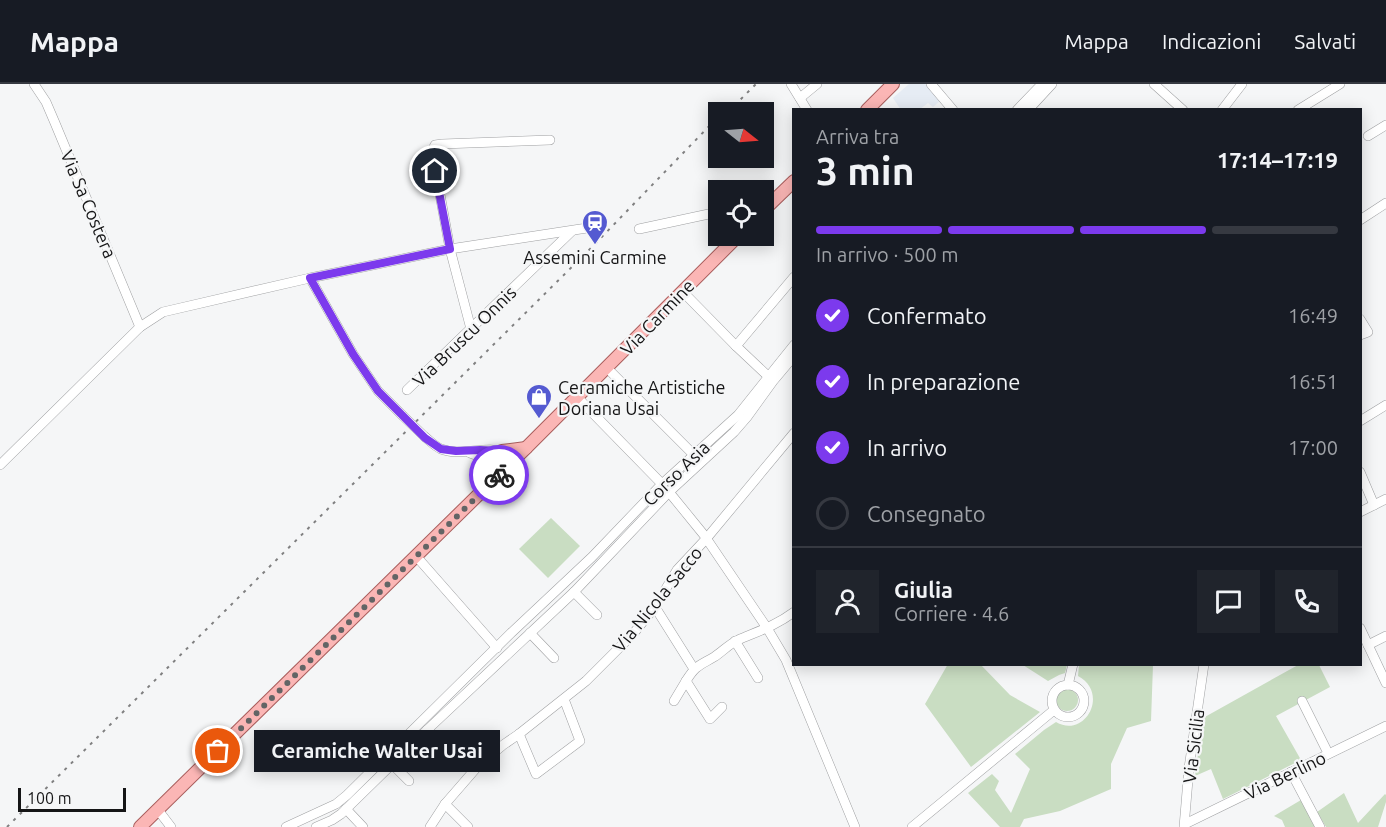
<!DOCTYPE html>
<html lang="it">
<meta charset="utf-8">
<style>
:root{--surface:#171b24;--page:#20242c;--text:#f1f3f6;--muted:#9ea1a6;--line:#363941;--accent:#7c3aed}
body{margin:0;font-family:Ubuntu,sans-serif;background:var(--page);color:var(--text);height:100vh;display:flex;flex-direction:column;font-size:22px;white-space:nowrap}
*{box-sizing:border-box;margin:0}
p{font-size:20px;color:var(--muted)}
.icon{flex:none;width:33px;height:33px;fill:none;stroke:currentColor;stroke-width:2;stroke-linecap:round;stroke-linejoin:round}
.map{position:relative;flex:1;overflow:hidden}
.sheet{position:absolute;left:792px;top:24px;width:570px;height:558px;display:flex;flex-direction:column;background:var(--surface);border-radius:0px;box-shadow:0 3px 15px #0003}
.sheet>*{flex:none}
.needle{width:39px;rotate:107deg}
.controls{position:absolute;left:708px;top:18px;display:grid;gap:12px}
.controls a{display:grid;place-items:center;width:66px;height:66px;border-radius:0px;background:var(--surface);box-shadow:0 3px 15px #0003;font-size:30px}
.scale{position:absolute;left:18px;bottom:15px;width:108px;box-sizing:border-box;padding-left:6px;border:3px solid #151516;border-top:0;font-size:16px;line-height:21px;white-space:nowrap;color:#151516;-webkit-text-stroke:4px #f5f6f7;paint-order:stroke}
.pin{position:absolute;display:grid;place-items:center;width:51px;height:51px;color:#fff;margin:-26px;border:3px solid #fff;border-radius:50%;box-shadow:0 2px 6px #0007}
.courier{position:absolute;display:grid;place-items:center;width:60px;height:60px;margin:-30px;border:4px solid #7c3aed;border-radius:50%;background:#fff;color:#222;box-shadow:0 2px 8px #0007}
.bubble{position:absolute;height:42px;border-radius:0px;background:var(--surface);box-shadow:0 3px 15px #0003;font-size:20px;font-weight:700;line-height:42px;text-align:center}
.head em{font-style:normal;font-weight:700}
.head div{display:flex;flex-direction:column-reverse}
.head{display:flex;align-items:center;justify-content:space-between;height:102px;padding:0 24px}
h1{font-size:39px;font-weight:700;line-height:45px}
.bar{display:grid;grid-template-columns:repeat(4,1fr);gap:9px 6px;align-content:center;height:72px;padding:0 24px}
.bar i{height:8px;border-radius:4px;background:var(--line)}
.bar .current{background:var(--accent)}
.bar p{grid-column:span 4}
.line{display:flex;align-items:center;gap:15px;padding:0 24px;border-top:2px solid var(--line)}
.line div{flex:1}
.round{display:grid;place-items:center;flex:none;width:63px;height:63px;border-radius:0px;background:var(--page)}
ol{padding:0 24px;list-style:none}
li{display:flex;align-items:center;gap:18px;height:66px}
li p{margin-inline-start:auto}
li .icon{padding:6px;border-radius:50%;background:var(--accent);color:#fff;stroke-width:4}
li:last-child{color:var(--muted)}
li i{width:33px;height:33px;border:3px solid var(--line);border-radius:50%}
header{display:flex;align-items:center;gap:36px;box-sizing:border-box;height:84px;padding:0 30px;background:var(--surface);border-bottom:2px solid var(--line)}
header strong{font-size:28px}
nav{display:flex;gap:33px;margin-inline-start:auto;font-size:21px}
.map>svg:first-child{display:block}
</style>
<header>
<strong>Mappa</strong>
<nav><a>Mappa</a><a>Indicazioni</a><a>Salvati</a></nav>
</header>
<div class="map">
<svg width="1386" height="743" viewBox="0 0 1386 743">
<rect width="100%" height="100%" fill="#f5f6f7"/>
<polygon fill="#e6ecf4" points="909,0 927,0 941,16 933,23 928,19 920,25 901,26 893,14"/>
<g fill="#c9ddc2">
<polygon points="551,434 580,462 548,494 519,465"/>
<polygon points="948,580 981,581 1010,611 1040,628 971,683 925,620"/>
<polygon points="1023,581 1067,581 1065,589 1059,591 1048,597"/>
<path d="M1079,581h74l-2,56 -24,7 -16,36v25l-51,22 -36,8 -4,8h-20l-32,-34 24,-19 7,7 -4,9 16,23 19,-44 -15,-15 29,-24 12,-8c29,17 54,-29 22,-46z"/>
<polygon points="1298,581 1319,581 1330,603 1276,632 1301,676 1223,715 1211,685 1195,692 1203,634"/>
<circle cx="1067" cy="616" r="11"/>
<polygon points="1344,709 1358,739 1385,710 1386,711 1386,718 1378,743 1326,743 1317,728"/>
<polygon points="1301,716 1315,743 1285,743 1282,736 1274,732"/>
</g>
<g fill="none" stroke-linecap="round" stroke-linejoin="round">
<defs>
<g id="minor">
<polyline points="34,0 46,18 55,39 140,243"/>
<polyline points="791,0 807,26"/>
<polyline points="931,0 953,26"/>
<polyline points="1154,0 1183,26"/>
<polyline points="800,14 817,0"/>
<polyline points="1017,26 1042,0"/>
<polyline points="1028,26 1052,0"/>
<polyline points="1222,26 1242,0"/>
<polyline points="1298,26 1340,0"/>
<polyline points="1368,52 1386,41"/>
<polyline points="1360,136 1386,119"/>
<polyline points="639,145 718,128"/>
<polyline points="310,194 353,270 378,307 402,331"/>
<polyline points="682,207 736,262 771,295"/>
<polyline points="1360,235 1368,248 1360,251"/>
<polyline points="471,245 450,165 432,67 435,61 442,60 550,56"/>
<polyline points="736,262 794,193"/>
<polyline points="607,284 694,371"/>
<polyline points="407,306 572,147"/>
<polyline points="577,313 662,400"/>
<polyline points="1360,337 1386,321"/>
<path d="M425,353c5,4 11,10 16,12 20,8 44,-4 65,3"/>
<polyline points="470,369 481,373 490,381 505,384"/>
<polyline points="0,381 140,243 163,228 310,194 450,165 587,144"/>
<polyline points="1360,388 1374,421"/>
<polyline points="669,408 704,451 767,544 786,576 855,743"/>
<polyline points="1360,428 1386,415"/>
<polyline points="416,472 497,564"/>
<polyline points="574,508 597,531"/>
<polyline points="655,523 694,585"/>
<polyline points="1360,544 1386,599"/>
<polyline points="530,549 554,574"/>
<polyline points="735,557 758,594"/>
<polyline points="1368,561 1386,552"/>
<polyline points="1068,601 1073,580"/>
<circle cx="1068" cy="617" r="16"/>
<polyline points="674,617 686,597"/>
<polyline points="1302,617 1328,669"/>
<path d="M722,623l-12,12 -24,-38c10,-16 13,-15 28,-24 8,-5 15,-13 24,-17 21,-9 37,-14 56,-28"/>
<polyline points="427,646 447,663 478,682"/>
<polyline points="519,650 536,690 580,657 564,615"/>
<polyline points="392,680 409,697"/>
<polyline points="1291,688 1320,743"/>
<polyline points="445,720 468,743"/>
<polyline points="346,725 363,743"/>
<polyline points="158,726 171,743"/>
<polyline points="1185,740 1386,642"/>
<polyline points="286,743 336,720 347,711 511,549 592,473 662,400 738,331 794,261"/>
<polyline points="316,743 332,736 341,730 427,646 574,508 669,408 734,348 747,333 773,297 794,272"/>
<polyline points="430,743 445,720 478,682 503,661 519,650 586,597 633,550 655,523 677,486 706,455 794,349"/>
<polyline points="912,743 1054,626"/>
<polyline points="1184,743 1189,684 1204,580"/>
</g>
<g id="major">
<polyline points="867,26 893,0"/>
<polyline points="764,126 794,97"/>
<polyline points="502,367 526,364"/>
<polyline points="486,403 489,394 490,381"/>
<polyline points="140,743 526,364 738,152"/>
</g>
</defs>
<use href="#minor" stroke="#9fa0a2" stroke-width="10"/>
<use href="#major" stroke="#a95e5d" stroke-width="14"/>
<use href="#minor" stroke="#fff" stroke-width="9"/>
<use href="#major" stroke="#fbb6b5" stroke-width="12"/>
<g stroke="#808081" stroke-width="2" stroke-dasharray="3 6" stroke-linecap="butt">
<polyline points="728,28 756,0"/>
<polyline points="7,743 594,161 718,33"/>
</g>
<defs>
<polyline id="minor-bridge" points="402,331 425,353"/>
</defs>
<use href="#minor-bridge" stroke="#9fa0a2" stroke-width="10" stroke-linecap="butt"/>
<use href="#minor-bridge" stroke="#fff" stroke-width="9"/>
</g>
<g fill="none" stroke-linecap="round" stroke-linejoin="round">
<polyline stroke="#636465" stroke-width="6" stroke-dasharray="0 10.8" points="218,667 499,391"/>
<polyline stroke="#7c3aed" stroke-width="8" points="435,87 450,165 310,194 353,270 378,307 425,354 441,365 456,367 480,366 502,367 507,369 513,376 499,391"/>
</g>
<defs>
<symbol id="station-pin" viewBox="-11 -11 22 30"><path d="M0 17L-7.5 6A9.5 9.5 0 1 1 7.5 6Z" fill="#545ad1" stroke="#f5f6f7"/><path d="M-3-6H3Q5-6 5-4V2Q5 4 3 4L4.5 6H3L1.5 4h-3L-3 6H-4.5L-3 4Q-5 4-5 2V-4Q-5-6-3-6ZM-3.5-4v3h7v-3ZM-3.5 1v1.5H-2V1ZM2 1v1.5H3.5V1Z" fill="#fff"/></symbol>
<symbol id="shop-pin" viewBox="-11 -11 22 30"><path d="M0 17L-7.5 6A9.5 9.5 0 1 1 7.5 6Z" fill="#545ad1" stroke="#f5f6f7"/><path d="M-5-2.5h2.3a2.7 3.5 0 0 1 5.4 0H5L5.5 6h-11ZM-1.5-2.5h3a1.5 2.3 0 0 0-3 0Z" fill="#fff"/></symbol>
</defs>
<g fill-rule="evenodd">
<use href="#station-pin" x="580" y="124" width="30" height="40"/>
<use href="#shop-pin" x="524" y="298" width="30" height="40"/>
</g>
<g text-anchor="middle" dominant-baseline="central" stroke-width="4.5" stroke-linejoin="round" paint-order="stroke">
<g font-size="18" fill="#151516" stroke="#f5f6f7">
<text transform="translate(89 120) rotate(67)">Via Sa Costera</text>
<text transform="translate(657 233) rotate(-46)">Via Carmine</text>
<text transform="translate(464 252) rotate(-44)">Via Bruscu Onnis</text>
<text transform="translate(676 389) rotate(-44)">Corso Asia</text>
<text transform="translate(657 515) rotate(-51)">Via Nicola Sacco</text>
<text transform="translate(1193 662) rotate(-83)">Via Sicilia</text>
<text transform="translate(1285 691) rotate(-26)">Via Berlino</text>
</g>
<g font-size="18" fill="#151516" stroke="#f5f6f7">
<text x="595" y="173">Assemini Carmine</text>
<text x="558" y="303" text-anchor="start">Ceramiche Artistiche<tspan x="558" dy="21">Doriana Usai</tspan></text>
</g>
</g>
</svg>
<div class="controls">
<a><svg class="needle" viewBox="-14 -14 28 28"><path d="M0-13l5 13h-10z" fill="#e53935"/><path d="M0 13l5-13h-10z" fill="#9ea1a6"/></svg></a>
<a><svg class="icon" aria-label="locate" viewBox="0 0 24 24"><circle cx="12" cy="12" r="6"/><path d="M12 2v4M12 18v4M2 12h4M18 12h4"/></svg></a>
</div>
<div class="scale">100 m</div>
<div class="pin" style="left:218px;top:667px;background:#ea580c"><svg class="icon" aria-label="bag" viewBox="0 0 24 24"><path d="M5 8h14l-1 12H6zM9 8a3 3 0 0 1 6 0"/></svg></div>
<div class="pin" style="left:435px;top:87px;background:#1f2937"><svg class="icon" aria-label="home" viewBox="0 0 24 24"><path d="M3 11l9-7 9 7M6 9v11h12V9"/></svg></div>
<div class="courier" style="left:499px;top:391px"><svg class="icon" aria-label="bike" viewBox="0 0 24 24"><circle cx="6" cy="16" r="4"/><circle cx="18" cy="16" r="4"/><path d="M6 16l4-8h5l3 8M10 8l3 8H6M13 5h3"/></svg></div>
<div class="bubble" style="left:254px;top:646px;width:246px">Ceramiche Walter Usai</div>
<section class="sheet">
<div class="head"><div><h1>3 min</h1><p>Arriva tra</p></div><em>17:14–17:19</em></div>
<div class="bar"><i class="current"></i><i class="current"></i><i class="current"></i><i></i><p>In arrivo · 500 m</p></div>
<ol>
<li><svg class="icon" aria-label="check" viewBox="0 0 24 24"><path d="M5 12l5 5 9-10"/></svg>Confermato<p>16:49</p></li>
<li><svg class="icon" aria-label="check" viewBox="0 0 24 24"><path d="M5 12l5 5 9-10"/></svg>In preparazione<p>16:51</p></li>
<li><svg class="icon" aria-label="check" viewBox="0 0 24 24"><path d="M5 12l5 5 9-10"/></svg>In arrivo<p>17:00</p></li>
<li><i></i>Consegnato</li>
</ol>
<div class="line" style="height:108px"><a class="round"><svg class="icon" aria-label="person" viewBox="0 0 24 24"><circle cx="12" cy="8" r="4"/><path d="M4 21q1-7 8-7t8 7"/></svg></a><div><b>Giulia</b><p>Corriere · 4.6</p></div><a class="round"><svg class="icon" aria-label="chat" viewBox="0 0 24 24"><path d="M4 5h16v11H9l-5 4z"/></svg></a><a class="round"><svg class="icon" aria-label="phone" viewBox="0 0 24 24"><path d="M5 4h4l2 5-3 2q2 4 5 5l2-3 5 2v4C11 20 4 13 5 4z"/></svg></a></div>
</section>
</div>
